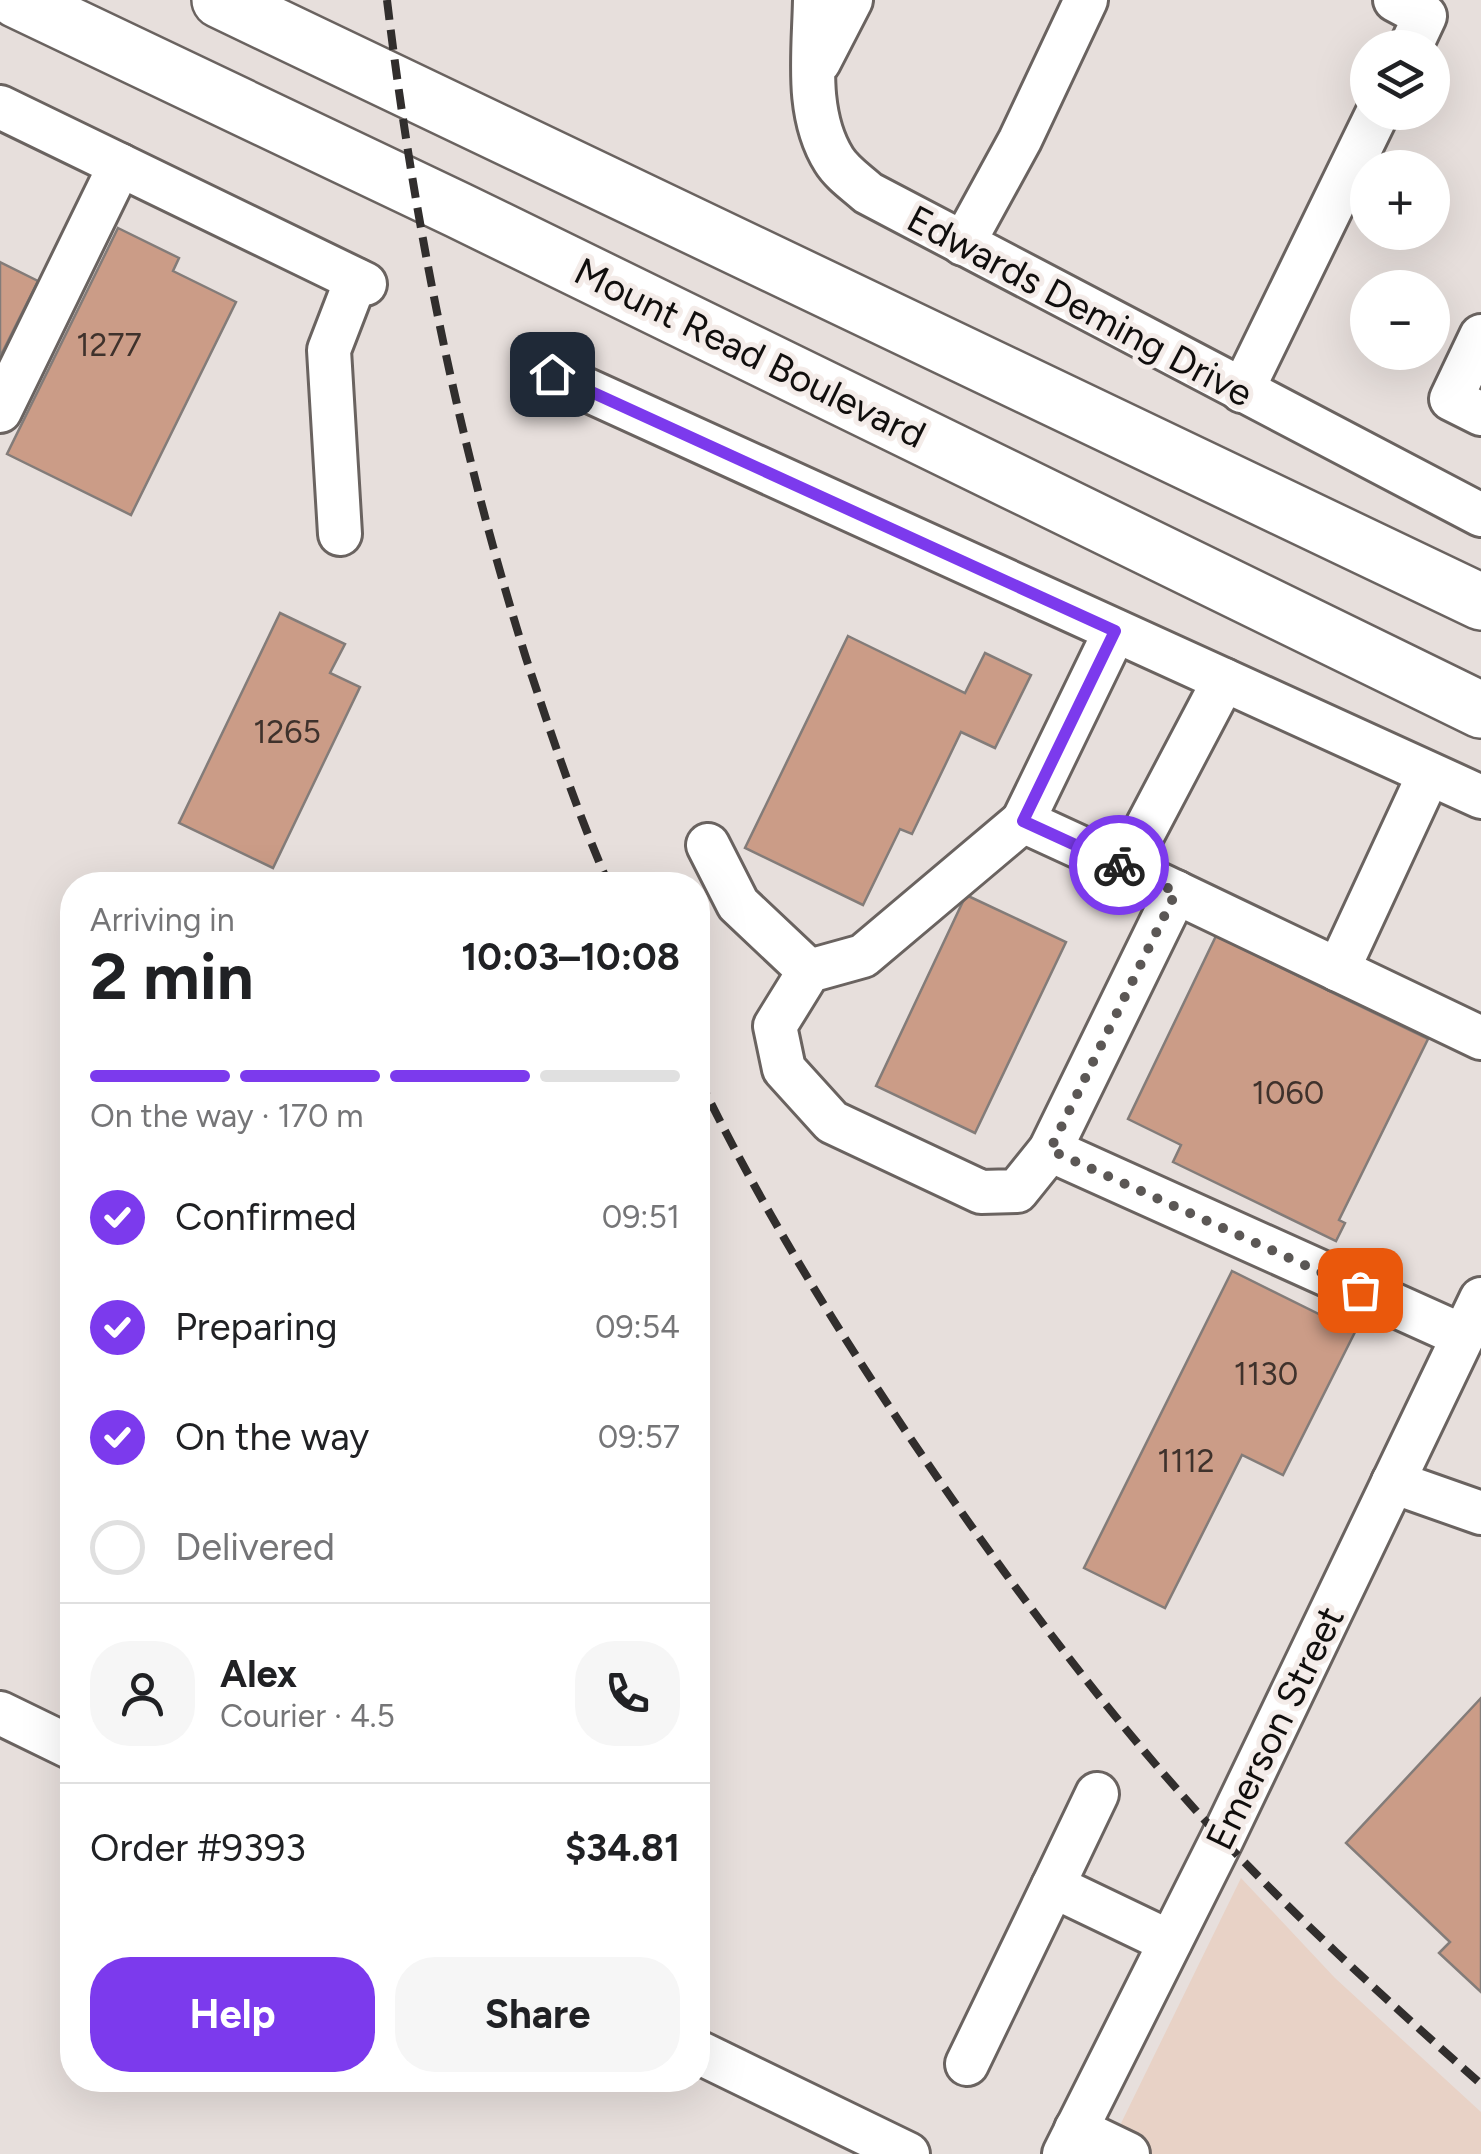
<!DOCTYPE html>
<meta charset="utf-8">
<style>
:root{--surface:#fff;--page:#f6f6f6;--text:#202124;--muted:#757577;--line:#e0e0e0;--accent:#7c3aed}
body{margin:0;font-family:Figtree,sans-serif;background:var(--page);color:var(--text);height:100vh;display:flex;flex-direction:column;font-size:38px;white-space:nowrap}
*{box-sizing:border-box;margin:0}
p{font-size:32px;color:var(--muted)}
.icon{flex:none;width:55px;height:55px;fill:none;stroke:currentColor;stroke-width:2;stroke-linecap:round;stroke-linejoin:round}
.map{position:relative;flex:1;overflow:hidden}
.details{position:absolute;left:60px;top:872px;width:650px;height:1220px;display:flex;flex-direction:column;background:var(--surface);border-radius:40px;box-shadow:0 10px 40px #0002}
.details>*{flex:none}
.fabs{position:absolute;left:1350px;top:30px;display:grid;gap:20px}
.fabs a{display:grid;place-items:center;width:100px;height:100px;border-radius:50%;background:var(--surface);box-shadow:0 10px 40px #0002;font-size:50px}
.pin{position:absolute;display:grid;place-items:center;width:85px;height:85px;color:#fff;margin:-42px;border-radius:20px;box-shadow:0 5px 15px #0006}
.courier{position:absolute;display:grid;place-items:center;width:100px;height:100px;margin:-50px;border:8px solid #7c3aed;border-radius:50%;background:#fff;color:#222;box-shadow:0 2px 12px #0007}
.overview em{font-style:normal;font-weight:700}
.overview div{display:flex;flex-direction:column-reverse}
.overview{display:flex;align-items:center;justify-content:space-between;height:170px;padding:0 30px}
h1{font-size:65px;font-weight:700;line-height:75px}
.bar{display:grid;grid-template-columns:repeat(4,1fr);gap:15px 10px;align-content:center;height:120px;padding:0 30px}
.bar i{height:12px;border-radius:8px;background:var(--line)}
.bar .current{background:var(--accent)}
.bar p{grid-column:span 4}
.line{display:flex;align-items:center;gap:25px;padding:0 30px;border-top:2px solid var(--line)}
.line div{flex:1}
.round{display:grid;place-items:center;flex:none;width:105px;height:105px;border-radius:40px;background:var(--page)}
ol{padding:0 30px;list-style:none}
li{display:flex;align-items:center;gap:30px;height:110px}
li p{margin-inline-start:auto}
li .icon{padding:10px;border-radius:50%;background:var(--accent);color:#fff;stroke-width:4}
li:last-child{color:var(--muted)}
li i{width:55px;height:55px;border:5px solid var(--line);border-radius:50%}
.cta{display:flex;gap:20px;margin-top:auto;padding:20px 30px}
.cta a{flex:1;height:115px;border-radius:40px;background:var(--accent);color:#fff;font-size:40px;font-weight:700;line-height:115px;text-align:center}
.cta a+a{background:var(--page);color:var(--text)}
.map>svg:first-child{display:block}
</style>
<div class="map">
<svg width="1481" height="2154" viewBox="0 0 1481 2154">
<rect width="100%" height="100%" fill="#e7dfdc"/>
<polygon fill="#e8d2c6" points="1241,1878 1335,1978 1481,2112 1481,2154 1106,2154"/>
<g fill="#cb9c87" stroke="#837c79" stroke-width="2.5">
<polygon points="118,228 179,258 173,271 236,302 131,515 7,454"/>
<polygon points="0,262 38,281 0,357"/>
<polygon points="280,613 345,644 330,673 360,687 273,868 179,823"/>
<polygon points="848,636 965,693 985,653 1031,675 995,748 961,732 912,834 900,829 863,905 745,848"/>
<polygon points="966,895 1066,942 975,1133 876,1086"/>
<polygon points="1216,936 1428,1039 1339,1220 1345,1223 1336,1241 1173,1162 1181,1145 1128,1119"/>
<polygon points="1232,1271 1355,1332 1283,1475 1242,1455 1165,1608 1084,1568"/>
<polygon points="1481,1698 1481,1992 1439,1953 1450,1942 1346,1843"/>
</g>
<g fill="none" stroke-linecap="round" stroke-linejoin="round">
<defs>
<g id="minor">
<path d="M815,0c-1,53 -10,114 19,160 8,13 23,23 34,33l613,322"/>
<polyline points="1395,0 1425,16 1410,48"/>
<polyline points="819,62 851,0"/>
<polyline points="0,107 365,284"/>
<polyline points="963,244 1020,140 1086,0"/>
<polyline points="1481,336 1451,399 1481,414"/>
<polyline points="552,374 1481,797"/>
<polyline points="1242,391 1378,112"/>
<polyline points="0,411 120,165"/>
<polyline points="340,534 329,350 356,280"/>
<polyline points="1115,631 1023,821 1125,868"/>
<polyline points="1224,680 1125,868 1481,1038"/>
<polyline points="1023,821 863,956 809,971 775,1026 784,1069 832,1122 981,1192 1017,1191 1050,1150 1176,892"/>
<polyline points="708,845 738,904 809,971"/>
<polyline points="1338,970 1429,774"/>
<polyline points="1050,1150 1463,1336"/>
<polyline points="1393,1482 1481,1513"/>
<polyline points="0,1713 72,1748"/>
<polyline points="1053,1886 1097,1794"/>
<polyline points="698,2052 908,2154"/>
<polyline points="967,2064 1053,1886 1170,1942"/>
<polyline points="1076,2129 1128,2154"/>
<polyline points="1064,2154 1222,1839 1481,1299"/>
</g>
<g id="major">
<polyline points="17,0 458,210 1481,710"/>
<polyline points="220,0 1481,602"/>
</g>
</defs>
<use href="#minor" stroke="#6a6360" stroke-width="48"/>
<use href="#major" stroke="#6a6360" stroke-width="60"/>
<use href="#minor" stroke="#fff" stroke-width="42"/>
<use href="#major" stroke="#fff" stroke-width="55"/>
<g stroke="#312e2d" stroke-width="8" stroke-dasharray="20 10" stroke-linecap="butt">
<path d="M387,0c27,224 71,442 139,658 25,76 51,154 83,227"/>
<path d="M698,1077c73,150 162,290 257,426 83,118 170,232 268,337 82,86 169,165 258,244"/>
</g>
</g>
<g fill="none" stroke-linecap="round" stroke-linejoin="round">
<polyline stroke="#5b5755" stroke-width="10" stroke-dasharray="0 18" points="1119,865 1176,892 1050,1150 1360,1290"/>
<polyline stroke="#7c3aed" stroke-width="12" points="552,374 1115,631 1023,821 1119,865"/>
</g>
<g text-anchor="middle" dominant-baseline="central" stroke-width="10" stroke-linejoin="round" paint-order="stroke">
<g font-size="32" fill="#3f322c">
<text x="109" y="345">1277</text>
<text x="287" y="732">1265</text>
<text x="1288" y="1093">1060</text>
<text x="1266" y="1374">1130</text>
<text x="1186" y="1461">1112</text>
</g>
<g font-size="38" fill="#100e0d" stroke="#f4ece9">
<text transform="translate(1080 306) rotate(28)">Edwards Deming Drive</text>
<text transform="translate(750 353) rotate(26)">Mount Read Boulevard</text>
<text transform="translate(1275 1728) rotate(-64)">Emerson Street</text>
</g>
</g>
</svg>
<div class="fabs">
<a><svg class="icon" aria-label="layers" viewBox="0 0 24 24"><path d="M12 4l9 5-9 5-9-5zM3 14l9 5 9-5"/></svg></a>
<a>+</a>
<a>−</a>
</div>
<div class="pin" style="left:1360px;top:1290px;background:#ea580c"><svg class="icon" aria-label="bag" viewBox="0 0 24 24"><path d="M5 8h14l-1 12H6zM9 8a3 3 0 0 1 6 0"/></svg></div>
<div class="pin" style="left:552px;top:374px;background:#1f2937"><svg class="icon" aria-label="home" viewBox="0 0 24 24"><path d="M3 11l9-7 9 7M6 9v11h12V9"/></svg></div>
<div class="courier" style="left:1119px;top:865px"><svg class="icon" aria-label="bike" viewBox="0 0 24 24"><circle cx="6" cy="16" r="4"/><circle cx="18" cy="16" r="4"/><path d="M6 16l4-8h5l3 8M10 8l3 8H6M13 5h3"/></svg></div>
<section class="details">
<div class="overview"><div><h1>2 min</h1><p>Arriving in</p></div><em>10:03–10:08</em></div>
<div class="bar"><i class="current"></i><i class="current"></i><i class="current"></i><i></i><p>On the way · 170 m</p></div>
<ol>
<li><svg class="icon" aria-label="check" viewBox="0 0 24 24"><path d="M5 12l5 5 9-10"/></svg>Confirmed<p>09:51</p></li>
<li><svg class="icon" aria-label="check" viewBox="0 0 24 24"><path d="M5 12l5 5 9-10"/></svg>Preparing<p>09:54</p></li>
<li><svg class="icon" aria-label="check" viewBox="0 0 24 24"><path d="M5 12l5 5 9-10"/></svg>On the way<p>09:57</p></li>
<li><i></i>Delivered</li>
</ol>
<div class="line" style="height:180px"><a class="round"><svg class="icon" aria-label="person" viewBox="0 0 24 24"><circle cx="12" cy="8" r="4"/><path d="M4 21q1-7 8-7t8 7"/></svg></a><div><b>Alex</b><p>Courier · 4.5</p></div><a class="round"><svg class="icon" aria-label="phone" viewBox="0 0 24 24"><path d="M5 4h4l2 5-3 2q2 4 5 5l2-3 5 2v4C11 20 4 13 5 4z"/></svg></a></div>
<div class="line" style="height:130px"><div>Order #9393</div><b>$34.81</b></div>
<div class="cta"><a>Help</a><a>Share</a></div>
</section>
</div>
